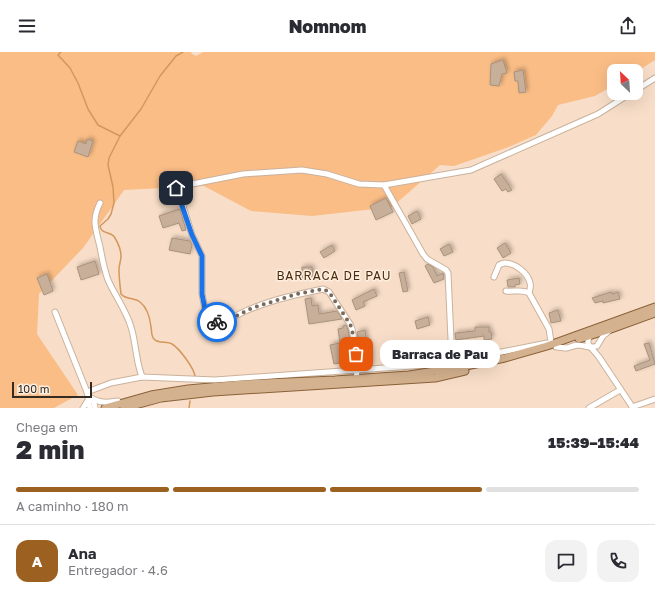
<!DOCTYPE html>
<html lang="pt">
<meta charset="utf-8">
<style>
:root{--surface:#fff;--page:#f2f2f3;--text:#2b2b33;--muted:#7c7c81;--line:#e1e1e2;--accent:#9c6121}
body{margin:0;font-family:"Golos Text",sans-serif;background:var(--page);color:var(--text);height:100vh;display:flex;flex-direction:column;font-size:15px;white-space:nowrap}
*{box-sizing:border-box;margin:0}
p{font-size:13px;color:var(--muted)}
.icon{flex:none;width:22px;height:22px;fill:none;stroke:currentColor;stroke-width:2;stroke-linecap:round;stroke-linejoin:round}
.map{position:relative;height:356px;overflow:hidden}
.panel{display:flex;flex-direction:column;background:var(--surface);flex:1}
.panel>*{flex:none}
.needle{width:26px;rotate:335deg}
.tools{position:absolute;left:607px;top:12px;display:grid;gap:8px}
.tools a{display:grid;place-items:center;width:36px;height:36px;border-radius:8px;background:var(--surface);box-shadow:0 4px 16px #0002;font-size:20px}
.scale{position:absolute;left:12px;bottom:10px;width:80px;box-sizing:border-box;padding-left:4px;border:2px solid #342b22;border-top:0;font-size:11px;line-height:14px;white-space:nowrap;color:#342b22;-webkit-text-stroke:3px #fdeee0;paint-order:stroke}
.pin{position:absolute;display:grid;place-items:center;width:34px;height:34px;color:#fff;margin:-17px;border-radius:8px;box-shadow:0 2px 6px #0006}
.courier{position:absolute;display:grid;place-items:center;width:40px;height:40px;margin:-20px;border:3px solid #1a73e8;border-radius:50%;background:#fff;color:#222;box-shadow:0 1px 5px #0007}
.bubble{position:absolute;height:28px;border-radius:12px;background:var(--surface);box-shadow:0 4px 16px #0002;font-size:13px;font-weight:800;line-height:28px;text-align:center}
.overview em{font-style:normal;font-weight:800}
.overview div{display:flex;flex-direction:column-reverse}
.overview{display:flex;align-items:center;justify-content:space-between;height:68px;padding:0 16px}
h1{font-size:26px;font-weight:800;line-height:30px}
.bar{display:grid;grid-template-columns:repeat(4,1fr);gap:6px 4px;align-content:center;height:48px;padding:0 16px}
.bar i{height:5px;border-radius:3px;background:var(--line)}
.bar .current{background:var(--accent)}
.bar p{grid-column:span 4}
.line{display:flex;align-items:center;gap:10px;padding:0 16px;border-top:1px solid var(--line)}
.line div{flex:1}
.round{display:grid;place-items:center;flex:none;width:42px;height:42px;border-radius:12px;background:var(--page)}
header{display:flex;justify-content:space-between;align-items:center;height:52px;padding:0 16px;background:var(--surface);font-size:18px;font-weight:800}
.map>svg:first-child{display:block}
</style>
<header><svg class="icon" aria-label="menu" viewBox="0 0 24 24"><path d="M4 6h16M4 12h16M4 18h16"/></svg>Nomnom<svg class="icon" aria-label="share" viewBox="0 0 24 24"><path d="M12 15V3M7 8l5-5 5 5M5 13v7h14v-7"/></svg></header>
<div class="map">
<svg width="655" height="356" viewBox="0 0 655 356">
<defs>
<filter id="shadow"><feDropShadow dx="2" dy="-2" stdDeviation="2" flood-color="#0004"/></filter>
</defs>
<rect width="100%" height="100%" fill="#f8dec8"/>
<polygon fill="#fabd86" points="0,0 191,0 192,2 196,4 203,0 655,0 655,8 636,20 614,19 614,33 595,44 558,53 552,64 536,83 506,96 454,114 440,113 392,155 312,164 251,159 204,134 124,138 83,196 39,242 37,282 78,343 54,356 0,356"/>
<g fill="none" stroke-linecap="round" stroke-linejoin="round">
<g stroke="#d4975c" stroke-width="1.5">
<polyline points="61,0 58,3 70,16 78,31 88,57 98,73 120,84"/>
<path d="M183,0l-7,4 -16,20 -19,33 -21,27 -11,22 -1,7 5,22 1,16 -3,11 -3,5 -8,7c1,9 12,5 15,12 3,5 6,13 6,18 0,5 -2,9 -2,13 0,8 1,17 2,25 5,6 13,3 19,8 8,6 10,16 11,25 1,5 0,9 3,12 4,5 13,2 18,5 7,4 23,25 23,33"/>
<polyline points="189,356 190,349"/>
</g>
</g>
<g fill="#c8af9a" stroke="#a9927d" filter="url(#shadow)">
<polygon points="503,8 507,21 502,22 499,34 490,33 491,12"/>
<polygon points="523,18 526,40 519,41 518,29 515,29 514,20"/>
<polygon points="87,87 93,89 88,105 74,100 78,89 86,92"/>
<polygon points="501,122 512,138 508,140 506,137 502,139 494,127"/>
<polygon points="386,146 393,160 376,168 370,154"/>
<polygon points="180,157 186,178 182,179 179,171 163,176 159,164"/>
<polygon points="417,159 421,167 412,172 408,164"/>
<polygon points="172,186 190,189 192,193 190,202 169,198"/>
<polygon points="505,191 511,201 503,206 497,196"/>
<polygon points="449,192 453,200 444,204 440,197"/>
<polygon points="332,193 335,199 324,206 320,200"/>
<polygon points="95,209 99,222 81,228 77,215"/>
<polygon points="428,212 433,215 437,224 443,221 444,227 434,231 425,214"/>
<polygon points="302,215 312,215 313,224 308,225 308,226 302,227"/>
<polygon points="404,220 408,239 403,240 399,221"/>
<polygon points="47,222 53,239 44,243 37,226"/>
<polygon points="519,226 520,232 515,233 515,235 508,235 507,228"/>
<polygon points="374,237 377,244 363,250 365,254 356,258 352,248"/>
<polygon points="611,240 612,242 618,240 620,247 603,251 603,249 595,251 592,246"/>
<polygon points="311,246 312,254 318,253 319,262 337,259 342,267 309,272 305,247"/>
<polygon points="558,258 561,269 551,271 549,261"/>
<polygon points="428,265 430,273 417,277 415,269"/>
<polygon points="346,273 348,278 354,310 348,311 348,309 334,312 330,293 340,291 338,277 343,276 343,274"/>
<polygon points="475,275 489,275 489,280 491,280 492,287 484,288 484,284 456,288 455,281 475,279"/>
<polygon points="365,278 370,310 363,312 357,280"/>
<polygon points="649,291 655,312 636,319 634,314 650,308 644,292"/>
</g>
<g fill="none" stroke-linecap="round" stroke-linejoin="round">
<defs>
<g id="minor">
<polyline points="636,38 655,26"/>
<polyline points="384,133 423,202 427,207 446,218 448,221 452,310"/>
<path d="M100,151c-9,18 -4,26 0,44 2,11 4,22 8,33 7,16 18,30 23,47 3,9 4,20 6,30 1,7 3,14 5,20"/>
<path d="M494,225l5,-12c2,-1 4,-2 6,-2 10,0 23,10 25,20 1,3 0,7 -1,10"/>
<path d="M506,239c8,1 17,-2 23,2l20,36 2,13"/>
<path d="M55,260l32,80c2,5 1,10 3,16"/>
<polyline points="590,284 588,288 588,292 599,305 633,356"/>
<path d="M556,295c4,0 7,1 11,1 3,-1 6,-2 10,-3 8,0 11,4 20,1l6,-10 6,-5"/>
<path d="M356,330l1,-12 2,-4 -7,-37 -2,-5 -21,-32 -6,-3c-24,5 -48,10 -70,19 -12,4 -22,12 -35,15l-8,-5 -5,-9 -3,-15v-38l-10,-21 -15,-48 66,-13 59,-4 25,4 32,10 25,1 87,-15 127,-56 33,-21"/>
<polyline points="87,340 111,331 142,325 215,328 441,312 547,291"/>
<path d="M89,345c11,6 17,6 29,4"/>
<polyline points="91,347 94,350 95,356"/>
<polyline points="632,355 655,347"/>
<polyline points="83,356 88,348"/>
<polyline points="589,356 620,338"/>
</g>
<g id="major">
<polyline points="579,287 611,277 655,261"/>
<polyline points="105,356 151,343 188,337 243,332 335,328 409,323 461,315 505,306 547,294 655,255"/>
<polyline points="124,356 161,346 213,340 435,326 465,319"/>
</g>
</defs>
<use href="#minor" stroke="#cab29d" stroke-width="7"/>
<use href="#major" stroke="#8a6139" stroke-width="9"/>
<use href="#minor" stroke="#fff" stroke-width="5"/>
<use href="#major" stroke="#d4b28f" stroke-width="7"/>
</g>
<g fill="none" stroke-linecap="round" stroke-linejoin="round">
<polyline stroke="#796a5c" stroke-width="4" stroke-dasharray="0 7.2" points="217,270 226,269 252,256 297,242 323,237 329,240 350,272 352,277 356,302"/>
<polyline stroke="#1a73e8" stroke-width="5" points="176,136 192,183 202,204 202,242 205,257 210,266 217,270"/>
</g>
<g text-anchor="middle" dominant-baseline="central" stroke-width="3" stroke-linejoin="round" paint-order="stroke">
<g font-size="12" letter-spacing="1" fill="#4b2e11" stroke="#fdeee0">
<text x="334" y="223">BARRACA DE PAU</text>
</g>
</g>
</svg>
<div class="tools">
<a><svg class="needle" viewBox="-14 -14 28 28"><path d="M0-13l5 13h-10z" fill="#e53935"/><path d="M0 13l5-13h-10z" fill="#7c7c81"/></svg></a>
</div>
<div class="scale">100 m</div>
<div class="pin" style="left:356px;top:302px;background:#ea580c"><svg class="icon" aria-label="bag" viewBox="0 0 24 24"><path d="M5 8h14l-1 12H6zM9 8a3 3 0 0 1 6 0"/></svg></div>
<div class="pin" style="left:176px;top:136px;background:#1f2937"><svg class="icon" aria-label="home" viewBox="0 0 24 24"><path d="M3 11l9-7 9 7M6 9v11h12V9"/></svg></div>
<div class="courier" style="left:217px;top:270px"><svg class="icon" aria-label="bike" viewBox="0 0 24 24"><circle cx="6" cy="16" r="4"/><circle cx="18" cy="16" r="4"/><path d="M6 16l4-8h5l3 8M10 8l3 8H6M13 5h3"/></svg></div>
<div class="bubble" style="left:380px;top:288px;width:120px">Barraca de Pau</div>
</div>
<section class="panel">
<div class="overview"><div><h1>2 min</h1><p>Chega em</p></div><em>15:39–15:44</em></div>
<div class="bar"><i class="current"></i><i class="current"></i><i class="current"></i><i></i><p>A caminho · 180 m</p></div>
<div class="line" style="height:72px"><b class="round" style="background:var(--accent);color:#fff">A</b><div><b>Ana</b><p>Entregador · 4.6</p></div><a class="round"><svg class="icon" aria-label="chat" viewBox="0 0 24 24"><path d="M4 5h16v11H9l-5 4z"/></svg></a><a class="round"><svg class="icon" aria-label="phone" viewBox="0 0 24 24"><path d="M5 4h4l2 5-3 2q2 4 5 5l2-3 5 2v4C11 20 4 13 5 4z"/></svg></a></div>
</section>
